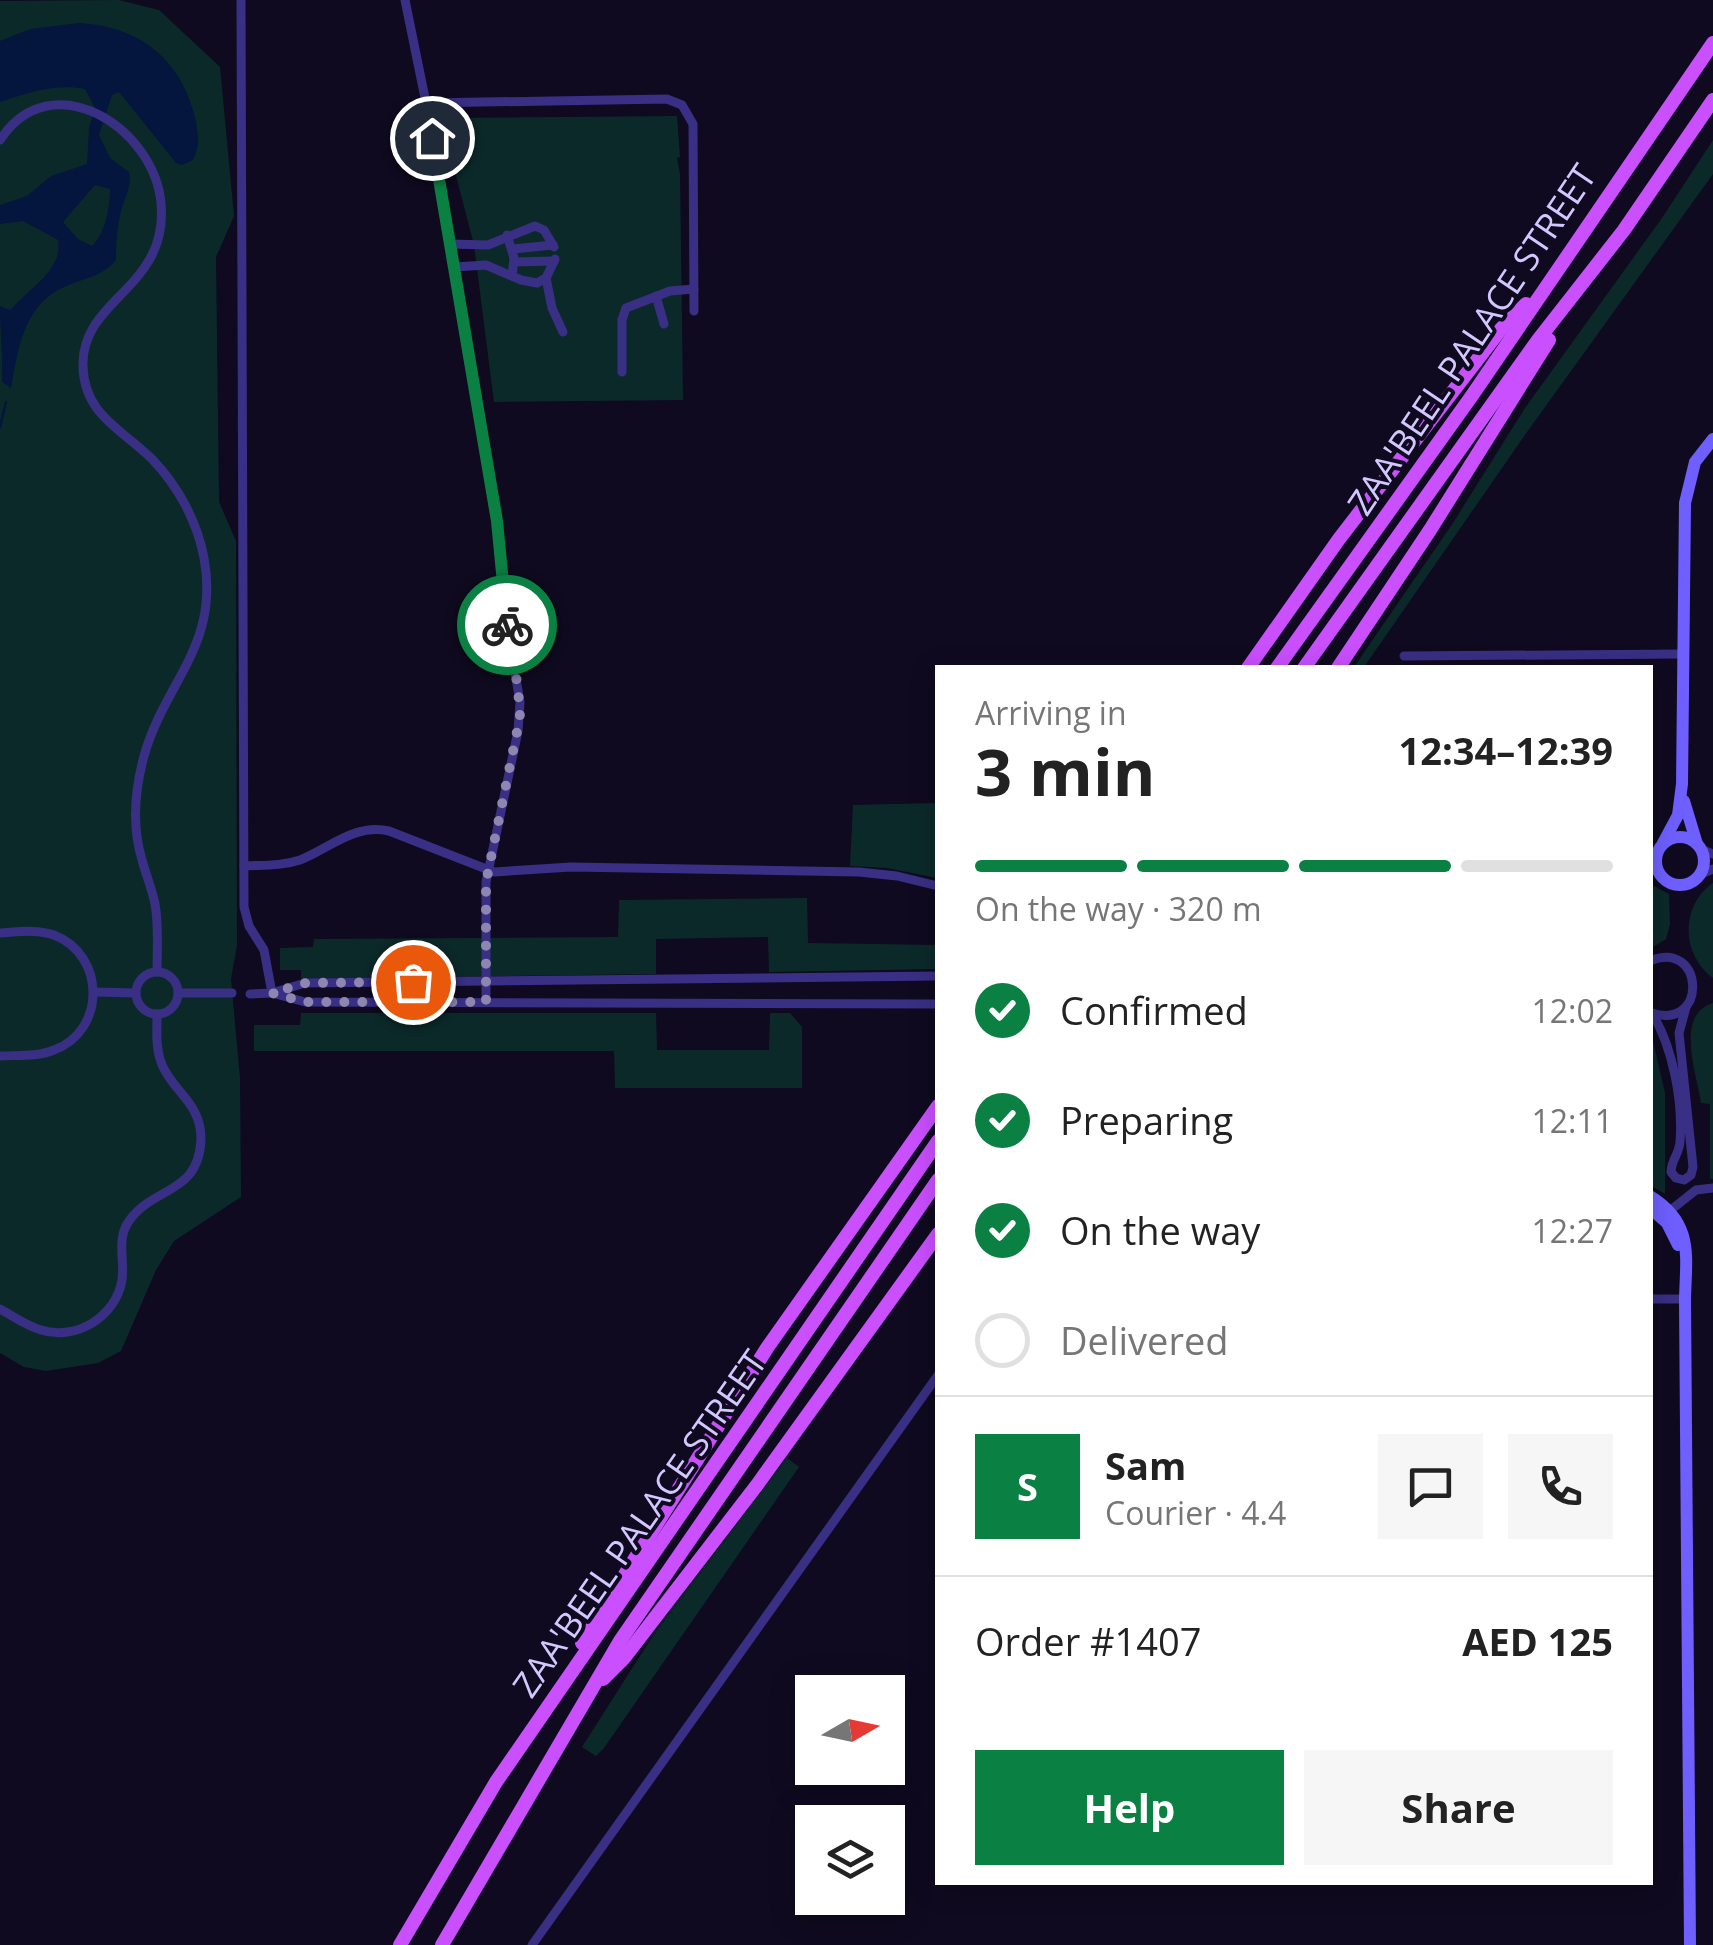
<!DOCTYPE html>
<meta charset="utf-8">
<style>
:root{--surface:#fff;--page:#f6f6f6;--text:#222;--muted:#767676;--line:#e0e0e0;--accent:#0b8043}
body{margin:0;font-family:"Open Sans",sans-serif;background:var(--page);color:var(--text);height:100vh;display:flex;flex-direction:column;font-size:38px;white-space:nowrap}
*{box-sizing:border-box;margin:0}
p{font-size:32px;color:var(--muted)}
.icon{flex:none;width:55px;height:55px;fill:none;stroke:currentColor;stroke-width:2;stroke-linecap:round;stroke-linejoin:round}
.map{position:relative;flex:1;overflow:hidden}
.details{position:absolute;left:935px;top:665px;width:718px;height:1220px;display:flex;flex-direction:column;background:var(--surface);border-radius:0px;box-shadow:0 5px 25px #0003}
.details>*{flex:none}
.needle{width:65px;rotate:81deg}
.fabs{position:absolute;left:795px;top:1675px;display:grid;gap:20px}
.fabs a{display:grid;place-items:center;width:110px;height:110px;border-radius:0px;background:var(--surface);box-shadow:0 5px 25px #0003;font-size:50px}
.pin{position:absolute;display:grid;place-items:center;width:85px;height:85px;color:#fff;margin:-42px;border:5px solid #fff;border-radius:50%;box-shadow:0 2px 10px #0007}
.courier{position:absolute;display:grid;place-items:center;width:100px;height:100px;margin:-50px;border:8px solid #0b8043;border-radius:50%;background:#fff;color:#222;box-shadow:0 2px 12px #0007}
.headline em{font-style:normal;font-weight:700}
.headline div{display:flex;flex-direction:column-reverse}
.headline{display:flex;align-items:center;justify-content:space-between;height:170px;padding:0 40px}
h1{font-size:65px;font-weight:700;line-height:75px}
.bar{display:grid;grid-template-columns:repeat(4,1fr);gap:15px 10px;align-content:center;height:120px;padding:0 40px}
.bar i{height:12px;border-radius:8px;background:var(--line)}
.bar .active{background:var(--accent)}
.bar p{grid-column:span 4}
.line{display:flex;align-items:center;gap:25px;padding:0 40px;border-top:2px solid var(--line)}
.line div{flex:1}
.round{display:grid;place-items:center;flex:none;width:105px;height:105px;border-radius:0px;background:var(--page)}
ol{padding:0 40px;list-style:none}
li{display:flex;align-items:center;gap:30px;height:110px}
li p{margin-inline-start:auto}
li .icon{padding:10px;border-radius:50%;background:var(--accent);color:#fff;stroke-width:4}
li:last-child{color:var(--muted)}
li i{width:55px;height:55px;border:5px solid var(--line);border-radius:50%}
.cta{display:flex;gap:20px;margin-top:auto;padding:20px 40px}
.cta a{flex:1;height:115px;border-radius:0px;background:var(--accent);color:#fff;font-size:40px;font-weight:700;line-height:115px;text-align:center}
.cta a+a{background:var(--page);color:var(--text)}
.map>svg:first-child{display:block}
</style>
<div class="map">
<svg width="1713" height="1945" viewBox="0 0 1713 1945">
<rect width="100%" height="100%" fill="#0f0a1f"/>
<g fill="#0c292a">
<polygon points="119,0 159,10 220,67 234,216 216,257 219,502 236,541 237,945 231,979 240,1078 241,1197 174,1241 156,1270 121,1351 98,1363 46,1371 24,1367 0,1353 0,1"/>
<polygon points="677,116 680,157 677,158 680,174 683,400 494,402 474,245 441,118"/>
<polygon points="1713,140 1713,174 1527,432 1364,667 1354,667 1453,523 1525,408 1662,218"/>
<polygon points="937,803 937,878 887,868 850,866 853,805"/>
<path d="M1713,883v95c-32,-23 -33,-73 0,-95z"/>
<polygon points="1650,884 1669,894 1670,924 1666,939 1650,949"/>
<polygon points="807,898 808,943 937,945 938,969 769,972 768,937 656,939 656,974 301,979 301,970 280,970 280,948 313,947 314,939 618,937 619,900"/>
<path d="M1713,1003v176h-3v-75l-9,-1c-4,-30 -27,-88 12,-100z"/>
<polygon points="301,1013 656,1013 657,1050 769,1050 770,1013 790,1013 802,1027 802,1088 615,1088 614,1051 254,1051 254,1025 300,1025"/>
<polygon points="1650,1028 1665,1093 1665,1194 1650,1185"/>
<polygon points="787,1458 799,1467 604,1748 596,1756 582,1747 654,1634"/>
</g>
<path fill="#04153e" fill-rule="evenodd" d="M79,23c62,3 104,38 117,99 2,13 4,26 -3,38l-11,5 -6,-2 -57,-71 -7,3 -13,40 11,23 19,14c3,16 -4,23 -8,39 -4,16 -5,32 -5,49 -15,18 -34,18 -54,28 -39,19 -44,62 -51,100l-9,-6c1,-26 -2,-50 -2,-76l10,4 5,-5c18,-19 48,-37 43,-65l-35,-19 -23,3v-19l27,-9 24,-20 36,-12 2,-36 6,-20 -10,-19c-29,-6 -58,4 -85,13v-61l30,-12zM95,185l15,4c0,18 -5,45 -18,57l-14,-7 -15,-17z"/>
<g fill="none" stroke-linecap="round" stroke-linejoin="round">
<polyline stroke="#04153e" stroke-width="2.5" points="0,427 6,402"/>
<g stroke="#392f84" stroke-width="9">
<polyline points="241,0 244,907 249,926 264,950 272,993"/>
<polyline points="405,0 426,103 497,521 507,627 520,702 518,731 486,882 486,1002"/>
<polyline points="426,103 667,99 682,105 693,124 694,311"/>
<path d="M0,140c51,-78 154,-13 161,63 8,86 -80,95 -78,163 1,49 39,63 69,93 26,27 45,62 52,99 16,88 -39,123 -60,198 -9,33 -12,71 -2,104 4,15 10,29 13,44 4,22 2,45 2,68"/>
<polyline points="507,235 514,258 512,276"/>
<polyline points="451,244 488,245 535,226 544,230 554,247"/>
<polyline points="513,249 553,245"/>
<polyline points="514,262 554,261"/>
<polyline points="455,267 486,265 521,280 537,283 546,278 555,259"/>
<polyline points="546,278 552,308 563,332"/>
<polyline points="656,296 664,324"/>
<polyline points="622,372 622,320 626,308 670,291 694,289"/>
<polyline points="1404,656 1681,654"/>
<polyline points="1701,849 1713,854"/>
<path d="M244,866c19,-1 38,0 56,-6 30,-12 55,-37 89,-29l105,41 77,-5 288,5 38,4 41,10"/>
<polyline points="1701,874 1713,869"/>
<path d="M0,933c18,-1 37,-4 54,2 52,20 52,96 0,115 -17,7 -36,5 -54,6"/>
<path d="M1650,961c54,-23 59,70 2,52"/>
<circle cx="157" cy="993" r="21"/>
<polyline points="94,992 136,993"/>
<polyline points="178,993 232,993"/>
<polyline points="272,993 305,1002 938,1004"/>
<polyline points="250,994 272,993 305,983 938,976"/>
<path d="M1652,1013c21,35 31,88 28,129 -1,12 -9,19 -9,30l5,6 8,2 7,-5 2,-8 -14,-134 7,-26"/>
<polyline points="1667,1213 1696,1190 1713,1188"/>
<polyline points="1650,1299 1685,1299"/>
<path d="M0,1309c13,7 27,17 41,21 35,11 75,-13 81,-50 3,-20 -6,-41 7,-59 24,-35 70,-26 72,-82 0,-35 -25,-45 -38,-72 -8,-17 -6,-36 -6,-53"/>
<polyline points="532,1945 938,1375"/>
</g>
<g stroke="#6f5fff" stroke-width="12">
<polyline points="1684,801 1697,844"/>
<circle cx="1680" cy="861" r="24"/>
<polyline points="1663,843 1678,815 1682,784 1685,503 1695,462 1713,439"/>
<path d="M1650,1196c44,27 36,60 35,103l5,646"/>
<polyline points="1650,1208 1667,1223 1678,1245"/>
</g>
<g stroke="#ca4fff" stroke-width="14">
<polyline points="1248,668 1339,539 1501,329 1526,304"/>
<polyline points="1277,668 1471,397 1713,43"/>
<polyline points="1304,668 1538,340 1624,230 1713,100"/>
<polyline points="1338,668 1430,530 1549,340"/>
<polyline points="582,1643 767,1348 938,1106"/>
<polyline points="603,1679 624,1658 757,1485 938,1234"/>
<polyline points="400,1945 496,1782 938,1141"/>
<polyline points="442,1945 620,1641 938,1180"/>
</g>
</g>
<g fill="none" stroke-linecap="round" stroke-linejoin="round">
<polyline stroke="#8e86b1" stroke-width="10" stroke-dasharray="0 18" points="413,982 306,983 272,993 305,1002 486,1002 486,882 520,717 518,688 507,625"/>
<polyline stroke="#0b8043" stroke-width="12" points="432,138 497,521 507,625"/>
</g>
<g text-anchor="middle" dominant-baseline="central" stroke-width="8" stroke-linejoin="round" paint-order="stroke">
<g font-size="35" fill="#d2c8ff" stroke="#0f0a1f">
<text transform="translate(1471 339) rotate(-56)">ZAA'BEEL PALACE STREET</text>
<text transform="translate(639 1523) rotate(-55)">ZAA'BEEL PALACE STREET</text>
</g>
</g>
</svg>
<div class="fabs">
<a><svg class="needle" viewBox="-14 -14 28 28"><path d="M0-13l5 13h-10z" fill="#e53935"/><path d="M0 13l5-13h-10z" fill="#767676"/></svg></a>
<a><svg class="icon" aria-label="layers" viewBox="0 0 24 24"><path d="M12 4l9 5-9 5-9-5zM3 14l9 5 9-5"/></svg></a>
</div>
<div class="pin" style="left:413px;top:982px;background:#ea580c"><svg class="icon" aria-label="bag" viewBox="0 0 24 24"><path d="M5 8h14l-1 12H6zM9 8a3 3 0 0 1 6 0"/></svg></div>
<div class="pin" style="left:432px;top:138px;background:#1f2937"><svg class="icon" aria-label="home" viewBox="0 0 24 24"><path d="M3 11l9-7 9 7M6 9v11h12V9"/></svg></div>
<div class="courier" style="left:507px;top:625px"><svg class="icon" aria-label="bike" viewBox="0 0 24 24"><circle cx="6" cy="16" r="4"/><circle cx="18" cy="16" r="4"/><path d="M6 16l4-8h5l3 8M10 8l3 8H6M13 5h3"/></svg></div>
<section class="details">
<div class="headline"><div><h1>3 min</h1><p>Arriving in</p></div><em>12:34–12:39</em></div>
<div class="bar"><i class="active"></i><i class="active"></i><i class="active"></i><i></i><p>On the way · 320 m</p></div>
<ol>
<li><svg class="icon" aria-label="check" viewBox="0 0 24 24"><path d="M5 12l5 5 9-10"/></svg>Confirmed<p>12:02</p></li>
<li><svg class="icon" aria-label="check" viewBox="0 0 24 24"><path d="M5 12l5 5 9-10"/></svg>Preparing<p>12:11</p></li>
<li><svg class="icon" aria-label="check" viewBox="0 0 24 24"><path d="M5 12l5 5 9-10"/></svg>On the way<p>12:27</p></li>
<li><i></i>Delivered</li>
</ol>
<div class="line" style="height:180px"><b class="round" style="background:var(--accent);color:#fff">S</b><div><b>Sam</b><p>Courier · 4.4</p></div><a class="round"><svg class="icon" aria-label="chat" viewBox="0 0 24 24"><path d="M4 5h16v11H9l-5 4z"/></svg></a><a class="round"><svg class="icon" aria-label="phone" viewBox="0 0 24 24"><path d="M5 4h4l2 5-3 2q2 4 5 5l2-3 5 2v4C11 20 4 13 5 4z"/></svg></a></div>
<div class="line" style="height:130px"><div>Order #1407</div><b>AED 125</b></div>
<div class="cta"><a>Help</a><a>Share</a></div>
</section>
</div>
